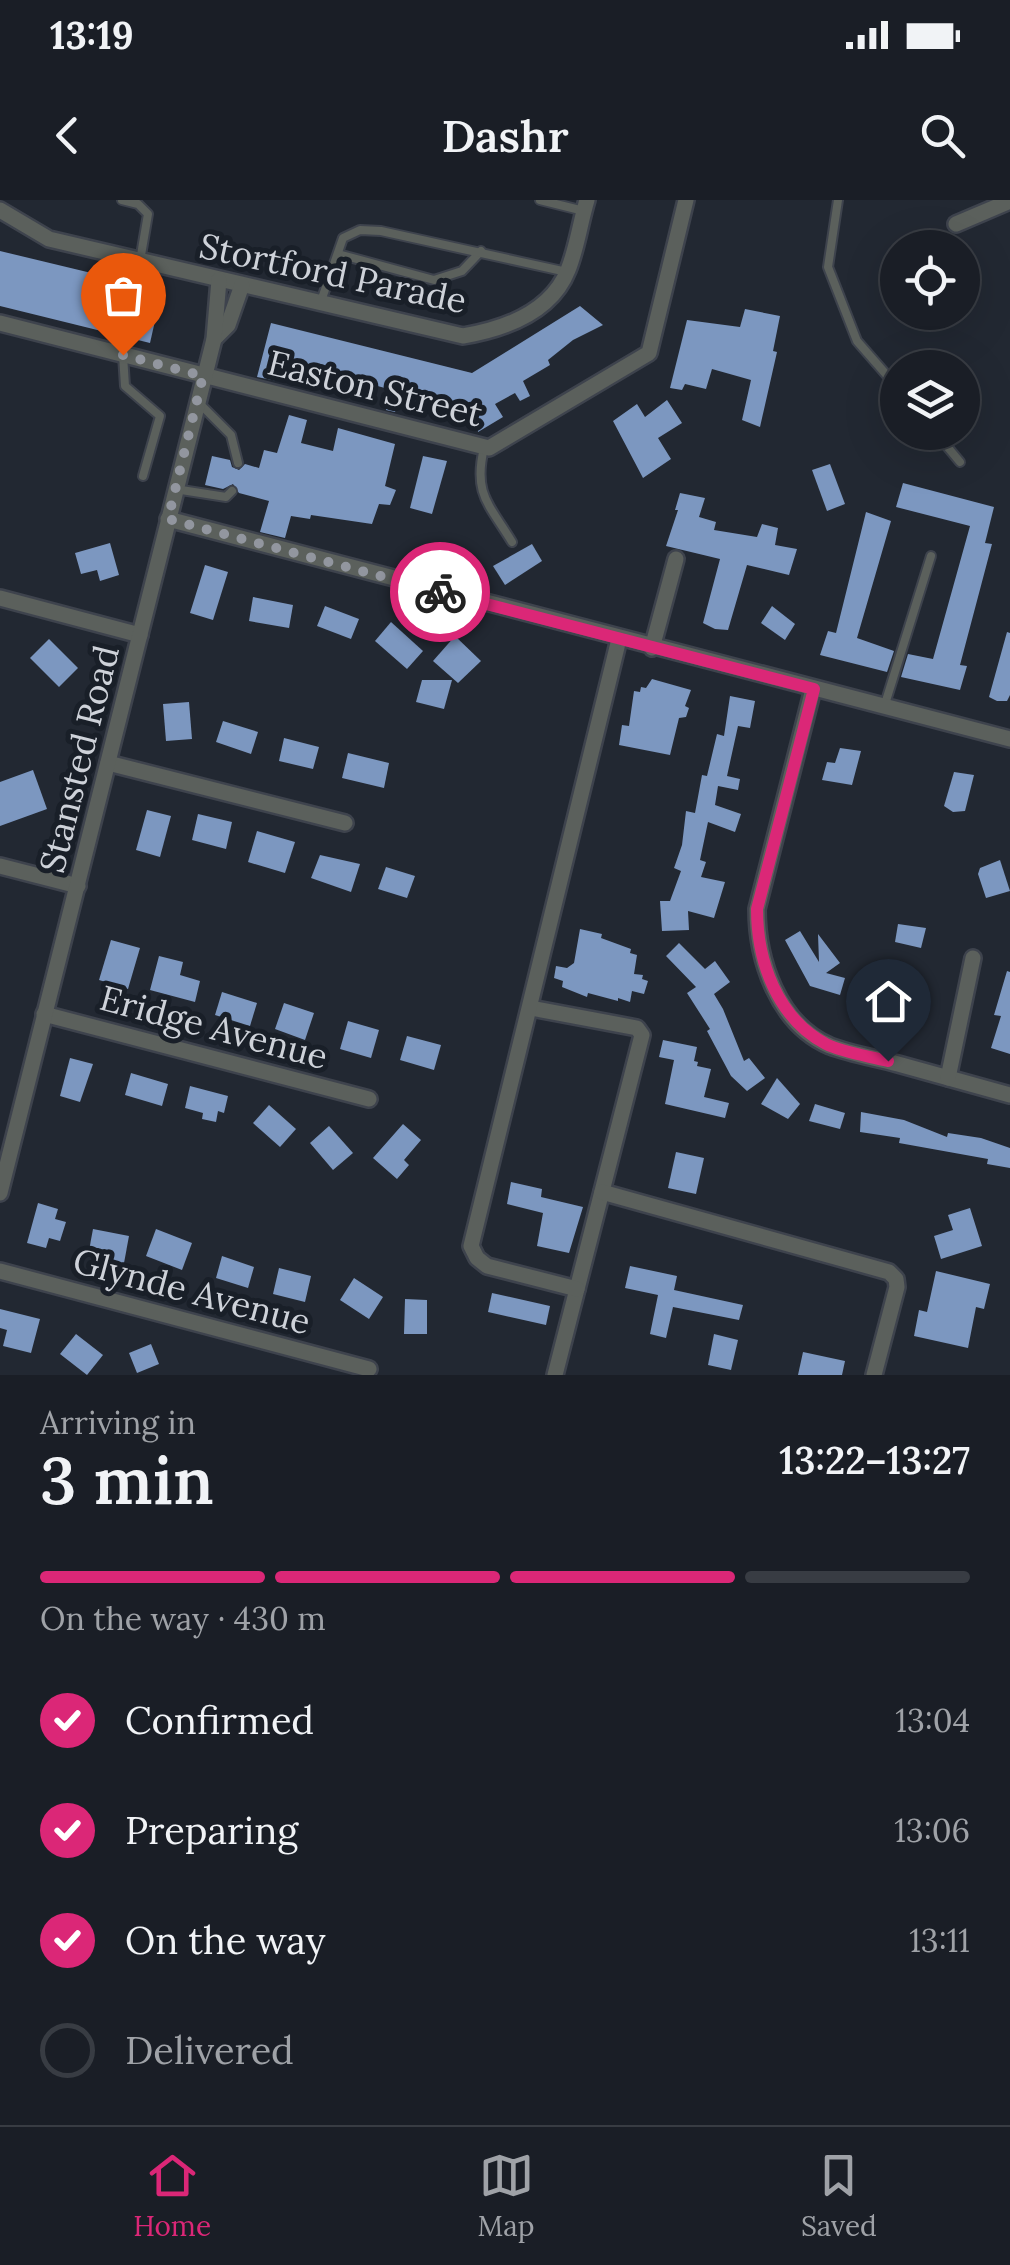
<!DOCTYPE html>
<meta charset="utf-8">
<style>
:root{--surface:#1a1e26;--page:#23272e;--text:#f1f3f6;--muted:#9fa2a7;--line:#383c43;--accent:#db2777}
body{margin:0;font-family:Lora,serif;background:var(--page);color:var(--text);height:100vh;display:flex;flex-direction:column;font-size:38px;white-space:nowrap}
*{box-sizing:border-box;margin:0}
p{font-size:32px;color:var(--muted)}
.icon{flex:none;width:55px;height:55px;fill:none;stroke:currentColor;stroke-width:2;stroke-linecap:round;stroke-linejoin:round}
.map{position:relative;height:1175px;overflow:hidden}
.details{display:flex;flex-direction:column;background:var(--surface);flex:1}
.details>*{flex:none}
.buttons{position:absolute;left:880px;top:30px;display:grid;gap:20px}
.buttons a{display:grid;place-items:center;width:100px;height:100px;border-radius:50%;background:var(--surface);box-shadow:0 10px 40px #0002,0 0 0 2px var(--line);font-size:50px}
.pin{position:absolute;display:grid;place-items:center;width:85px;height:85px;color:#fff;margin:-102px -42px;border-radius:50% 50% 50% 0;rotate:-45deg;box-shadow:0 0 10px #0007}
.pin .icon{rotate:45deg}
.courier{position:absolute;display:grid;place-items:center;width:100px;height:100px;margin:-50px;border:8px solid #db2777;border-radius:50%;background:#fff;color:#222;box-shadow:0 2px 12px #0007}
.head em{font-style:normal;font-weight:600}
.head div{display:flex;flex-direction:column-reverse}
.head{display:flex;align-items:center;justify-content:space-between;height:170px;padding:0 40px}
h1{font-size:65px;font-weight:600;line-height:75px}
.bar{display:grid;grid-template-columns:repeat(4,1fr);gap:15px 10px;align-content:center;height:120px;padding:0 40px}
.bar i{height:12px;border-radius:8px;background:var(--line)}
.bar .selected{background:var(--accent)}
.bar p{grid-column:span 4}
ol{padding:0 40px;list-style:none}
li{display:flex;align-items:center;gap:30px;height:110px}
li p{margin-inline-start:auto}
li .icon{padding:10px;border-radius:50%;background:var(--accent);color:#fff;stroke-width:4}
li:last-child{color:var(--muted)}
li i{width:55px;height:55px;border:5px solid var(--line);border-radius:50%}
.status{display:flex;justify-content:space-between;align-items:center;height:70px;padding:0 50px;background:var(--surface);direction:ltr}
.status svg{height:28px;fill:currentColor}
header{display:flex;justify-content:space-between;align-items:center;height:130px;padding:0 40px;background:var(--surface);font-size:45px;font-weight:600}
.menu{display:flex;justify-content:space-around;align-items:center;height:140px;border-top:2px solid var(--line);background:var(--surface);font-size:28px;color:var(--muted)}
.menu a{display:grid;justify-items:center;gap:5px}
.menu .selected{color:var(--accent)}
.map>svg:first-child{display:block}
</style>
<div class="status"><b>13:19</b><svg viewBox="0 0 49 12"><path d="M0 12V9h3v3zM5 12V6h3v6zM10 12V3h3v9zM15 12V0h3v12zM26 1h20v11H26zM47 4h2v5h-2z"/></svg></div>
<header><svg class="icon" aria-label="back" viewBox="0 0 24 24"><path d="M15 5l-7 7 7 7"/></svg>Dashr<svg class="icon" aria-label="search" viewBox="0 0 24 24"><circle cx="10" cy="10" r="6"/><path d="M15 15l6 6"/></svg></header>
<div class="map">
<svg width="1010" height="1175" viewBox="0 0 1010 1175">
<rect width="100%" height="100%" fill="#222832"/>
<g fill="#7c97c0">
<polygon points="0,51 162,90 150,143 0,106"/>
<polygon points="580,106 603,125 573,140 548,160 550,165 523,181 530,196 520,201 515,193 495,204 503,217 478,232 477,211 455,204 452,211 432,200 402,192 395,212 386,210 392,190 298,164 293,184 257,177 271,123 472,173"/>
<polygon points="745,109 780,116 773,151 777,152 760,227 742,220 751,180 712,169 706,189 685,184 682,190 670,188 687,120 740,127"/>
<polygon points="667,200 682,223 658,238 671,259 643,278 613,221 637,204 645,217"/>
<polygon points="289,215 307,220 301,243 333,251 338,228 395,244 385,286 396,290 390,305 379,304 372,324 311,315 310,319 291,316 285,338 260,332 269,301 239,293 233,284 223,289 205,285 212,256 230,260 232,267 239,270 245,264 259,268 264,250 277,253"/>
<polygon points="423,256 447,261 432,314 410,308"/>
<polygon points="830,264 845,304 827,311 812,270"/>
<polygon points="903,283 994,307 985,343 992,344 960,465 967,466 960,490 901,477 908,454 933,459 970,326 896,307"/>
<polygon points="680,293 705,298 699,317 716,322 714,330 757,337 762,324 778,328 775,345 797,349 789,375 747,365 728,430 715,429 703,423 720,359 666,346 678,310 675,310"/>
<polygon points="866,312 891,321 857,438 894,451 887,472 820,455 828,431 836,433"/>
<polygon points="110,343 119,375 100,381 97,370 81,374 75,353"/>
<polygon points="532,344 542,361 505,385 493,366"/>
<polygon points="205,365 228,372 213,420 190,413"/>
<polygon points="253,397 293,405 289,428 249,421"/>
<polygon points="325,406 359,419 351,439 317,426"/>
<polygon points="772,406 795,424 785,440 761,423"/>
<polygon points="391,422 423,451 407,469 375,441"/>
<polygon points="1007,432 1010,433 1010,495 1007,501 997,501 989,497"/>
<polygon points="455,436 481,461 458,483 433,461"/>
<polygon points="49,439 78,468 59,487 30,458"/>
<polygon points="652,479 691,490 685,506 689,508 686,517 679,518 670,555 619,545 622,525 629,526 634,491 640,492 641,487 646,488"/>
<polygon points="422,480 452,480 444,509 416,502"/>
<polygon points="730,496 755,501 750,528 738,526 727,576 740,579 738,590 718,586 715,605 741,614 735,632 708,622 700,660 706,662 701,677 725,682 714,718 688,711 689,730 662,731 660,701 670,701 681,671 674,668 682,645 686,611 695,613 702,575 707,576 717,534 724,536"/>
<polygon points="189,502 192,539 166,541 163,504"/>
<polygon points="223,521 258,532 251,554 216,542"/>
<polygon points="284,538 319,547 313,569 279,561"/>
<polygon points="840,548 861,551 852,585 822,580 827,562 835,563"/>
<polygon points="348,553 389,563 384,588 342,578"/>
<polygon points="33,570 47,609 0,626 0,582"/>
<polygon points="954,572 974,575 965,611 953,612 944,606"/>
<polygon points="147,610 171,616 160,657 136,650"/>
<polygon points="198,614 232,622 226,649 192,640"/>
<polygon points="257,631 295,642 285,673 248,662"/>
<polygon points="320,655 360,664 351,692 311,678"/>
<polygon points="1000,660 1010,691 986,698 978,674 980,668"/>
<polygon points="386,667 415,676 407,698 378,689"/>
<polygon points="898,724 926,728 921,748 895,742"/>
<polygon points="580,729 602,734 601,738 631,749 630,753 637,755 634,774 643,775 642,779 648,781 644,794 632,791 630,802 618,798 618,801 588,793 587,797 562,787 563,781 554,778 556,766 567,768 574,763"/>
<polygon points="800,731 819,762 818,734 840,763 826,773 845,778 840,795 810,786 785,740"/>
<polygon points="111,740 140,748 128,789 99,780"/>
<polygon points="679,743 705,769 715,761 730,782 714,794 723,809 744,861 749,858 765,878 747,891 731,876 707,831 710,829 687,793 696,787 666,756"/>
<polygon points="159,756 183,762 180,775 200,781 195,802 150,790"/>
<polygon points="1007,771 1010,772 1010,854 991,848 1001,816 994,815"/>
<polygon points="222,792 257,803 250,826 215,815"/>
<polygon points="877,793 897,797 891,819 885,817 883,826 869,821"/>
<polygon points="284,803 314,813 305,840 275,829"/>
<polygon points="348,821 379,830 371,858 340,849"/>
<polygon points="407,836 441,845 434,870 400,860"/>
<polygon points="663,840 697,847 694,861 698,862 697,866 711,869 704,897 729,903 725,918 665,904 674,860 659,857"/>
<polygon points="70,858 93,864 80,902 60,896"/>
<polygon points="131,873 168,884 162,906 125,895"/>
<polygon points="777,878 800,904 788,919 761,904"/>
<polygon points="190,886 228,896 224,913 218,911 216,922 202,919 203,913 185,908"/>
<polygon points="815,904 845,913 840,929 809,921"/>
<polygon points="269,905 296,929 280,947 253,923"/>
<polygon points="861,912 904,920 947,937 948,933 981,938 1010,948 1010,968 987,964 988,959 899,943 900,938 860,932"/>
<polygon points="403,924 421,940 404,960 409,965 397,979 373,958"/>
<polygon points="329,926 353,953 333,970 310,943"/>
<polygon points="676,952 704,958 696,994 668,988"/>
<polygon points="511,982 542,989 541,997 583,1007 569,1053 537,1046 543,1013 507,1004"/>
<polygon points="38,1003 58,1009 55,1019 66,1022 60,1041 49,1038 46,1048 27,1043"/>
<polygon points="970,1008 982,1046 941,1059 934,1036 953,1030 948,1015"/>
<polygon points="93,1029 129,1036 124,1063 88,1056"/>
<polygon points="156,1029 192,1043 182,1070 146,1056"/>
<polygon points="222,1056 254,1067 248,1088 216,1078"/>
<polygon points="630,1066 677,1076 674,1090 743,1105 739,1120 673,1107 666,1138 650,1134 658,1095 625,1088"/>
<polygon points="279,1068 311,1076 305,1102 273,1094"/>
<polygon points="936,1071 990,1084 984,1109 976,1107 968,1148 914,1136 919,1110 927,1112"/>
<polygon points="354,1078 383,1097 369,1119 340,1100"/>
<polygon points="492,1093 550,1106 546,1125 488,1112"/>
<polygon points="405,1099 427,1100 427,1134 404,1134"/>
<polygon points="0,1109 40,1119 31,1153 3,1146 7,1130 0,1128"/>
<polygon points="76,1134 103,1155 87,1175 60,1154"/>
<polygon points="714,1134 738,1140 731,1170 708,1165"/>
<polygon points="151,1144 159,1164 137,1173 129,1153"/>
<polygon points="803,1152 845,1161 842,1175 798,1175"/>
</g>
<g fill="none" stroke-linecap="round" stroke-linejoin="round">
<defs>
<g id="service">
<polyline points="122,0 138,4 148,14 140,61"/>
<polyline points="540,0 584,11"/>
<polyline points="838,0 828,67 857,141 898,188"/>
<polyline points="338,54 434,80 462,71 481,51"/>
<polyline points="320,104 343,38 360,30 381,31 567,72"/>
<polyline points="123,155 125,186 160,216 143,276"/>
<polyline points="200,204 231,235 238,263"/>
<polyline points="935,232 960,262"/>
<path d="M484,248c-11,46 5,56 28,94"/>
<polyline points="175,289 226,297 232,291"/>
<polyline points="885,504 931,356"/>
</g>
<g id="minor">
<path d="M0,10l49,29 414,97c41,-7 88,-23 105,-66 9,-22 12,-47 19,-70"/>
<polyline points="956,24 1010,1"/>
<polyline points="0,123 489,248 649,153 686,0"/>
<polyline points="214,139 228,125 242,85"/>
<polyline points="168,319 1010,539"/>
<polyline points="0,398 140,435"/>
<polyline points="652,448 676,359"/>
<path d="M813,489l-56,220c0,51 21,115 73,137 21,8 46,12 68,18 37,10 75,21 112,31"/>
<polyline points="108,563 345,623"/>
<polyline points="0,666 78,686"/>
<polyline points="531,808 637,828 642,835 555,1175"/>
<polyline points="44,814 369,899"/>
<polyline points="948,878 973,758"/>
<polyline points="602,992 889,1072 896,1079 897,1087 874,1175"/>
<polyline points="0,993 214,139 219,80"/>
<polyline points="0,1071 369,1169"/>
<polyline points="577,1089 487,1066 477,1058 471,1046 619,439"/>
</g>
</defs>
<use href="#service" stroke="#3e434d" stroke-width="12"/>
<use href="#minor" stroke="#3e434d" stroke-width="20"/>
<use href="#service" stroke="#5b605c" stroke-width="8"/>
<use href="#minor" stroke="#5b605c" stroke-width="15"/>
</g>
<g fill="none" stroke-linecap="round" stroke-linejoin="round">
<polyline stroke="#92969f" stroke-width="10" stroke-dasharray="0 18" points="123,155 203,176 168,319 440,392"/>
<path stroke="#db2777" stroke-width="12" d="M440,392l374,97 -57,220c0,52 20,109 69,135 18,9 43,12 62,17"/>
</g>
<g text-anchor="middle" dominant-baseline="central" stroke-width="10" stroke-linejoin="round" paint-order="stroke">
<g font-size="35" fill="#ced2d9" stroke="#191f28">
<text transform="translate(333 73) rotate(12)">Stortford Parade</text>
<text transform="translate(375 188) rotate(14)">Easton Street</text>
<text transform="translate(79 559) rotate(-76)">Stansted Road</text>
<text transform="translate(214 827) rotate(15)">Eridge Avenue</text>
<text transform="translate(192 1091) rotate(15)">Glynde Avenue</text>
</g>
</g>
</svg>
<div class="buttons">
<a><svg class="icon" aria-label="locate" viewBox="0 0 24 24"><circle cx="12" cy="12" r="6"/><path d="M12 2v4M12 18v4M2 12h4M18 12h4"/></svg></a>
<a><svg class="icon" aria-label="layers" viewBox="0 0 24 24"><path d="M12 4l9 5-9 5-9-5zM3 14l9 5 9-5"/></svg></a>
</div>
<div class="pin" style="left:123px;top:155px;background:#ea580c"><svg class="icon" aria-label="bag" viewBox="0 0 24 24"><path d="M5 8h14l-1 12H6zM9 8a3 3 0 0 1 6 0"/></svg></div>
<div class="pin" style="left:888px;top:861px;background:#1f2937"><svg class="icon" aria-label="home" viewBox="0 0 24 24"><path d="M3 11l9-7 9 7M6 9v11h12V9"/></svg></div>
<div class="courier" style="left:440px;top:392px"><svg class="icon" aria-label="bike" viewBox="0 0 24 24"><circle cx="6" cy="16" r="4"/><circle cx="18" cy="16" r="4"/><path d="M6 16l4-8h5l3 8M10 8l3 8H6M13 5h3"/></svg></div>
</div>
<section class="details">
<div class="head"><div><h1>3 min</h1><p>Arriving in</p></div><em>13:22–13:27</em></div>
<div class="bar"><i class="selected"></i><i class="selected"></i><i class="selected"></i><i></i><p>On the way · 430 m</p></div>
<ol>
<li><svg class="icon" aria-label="check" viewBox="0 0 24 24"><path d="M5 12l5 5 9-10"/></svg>Confirmed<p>13:04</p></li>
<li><svg class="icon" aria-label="check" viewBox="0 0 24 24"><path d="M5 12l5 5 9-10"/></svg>Preparing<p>13:06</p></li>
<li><svg class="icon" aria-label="check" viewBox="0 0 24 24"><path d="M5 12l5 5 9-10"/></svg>On the way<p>13:11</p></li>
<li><i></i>Delivered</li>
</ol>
</section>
<nav class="menu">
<a class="selected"><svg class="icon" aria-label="home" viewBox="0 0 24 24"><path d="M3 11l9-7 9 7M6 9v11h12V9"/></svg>Home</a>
<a><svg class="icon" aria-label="map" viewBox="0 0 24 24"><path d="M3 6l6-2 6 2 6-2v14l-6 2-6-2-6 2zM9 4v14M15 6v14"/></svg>Map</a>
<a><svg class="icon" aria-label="saved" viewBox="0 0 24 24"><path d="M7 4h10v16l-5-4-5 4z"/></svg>Saved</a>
</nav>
